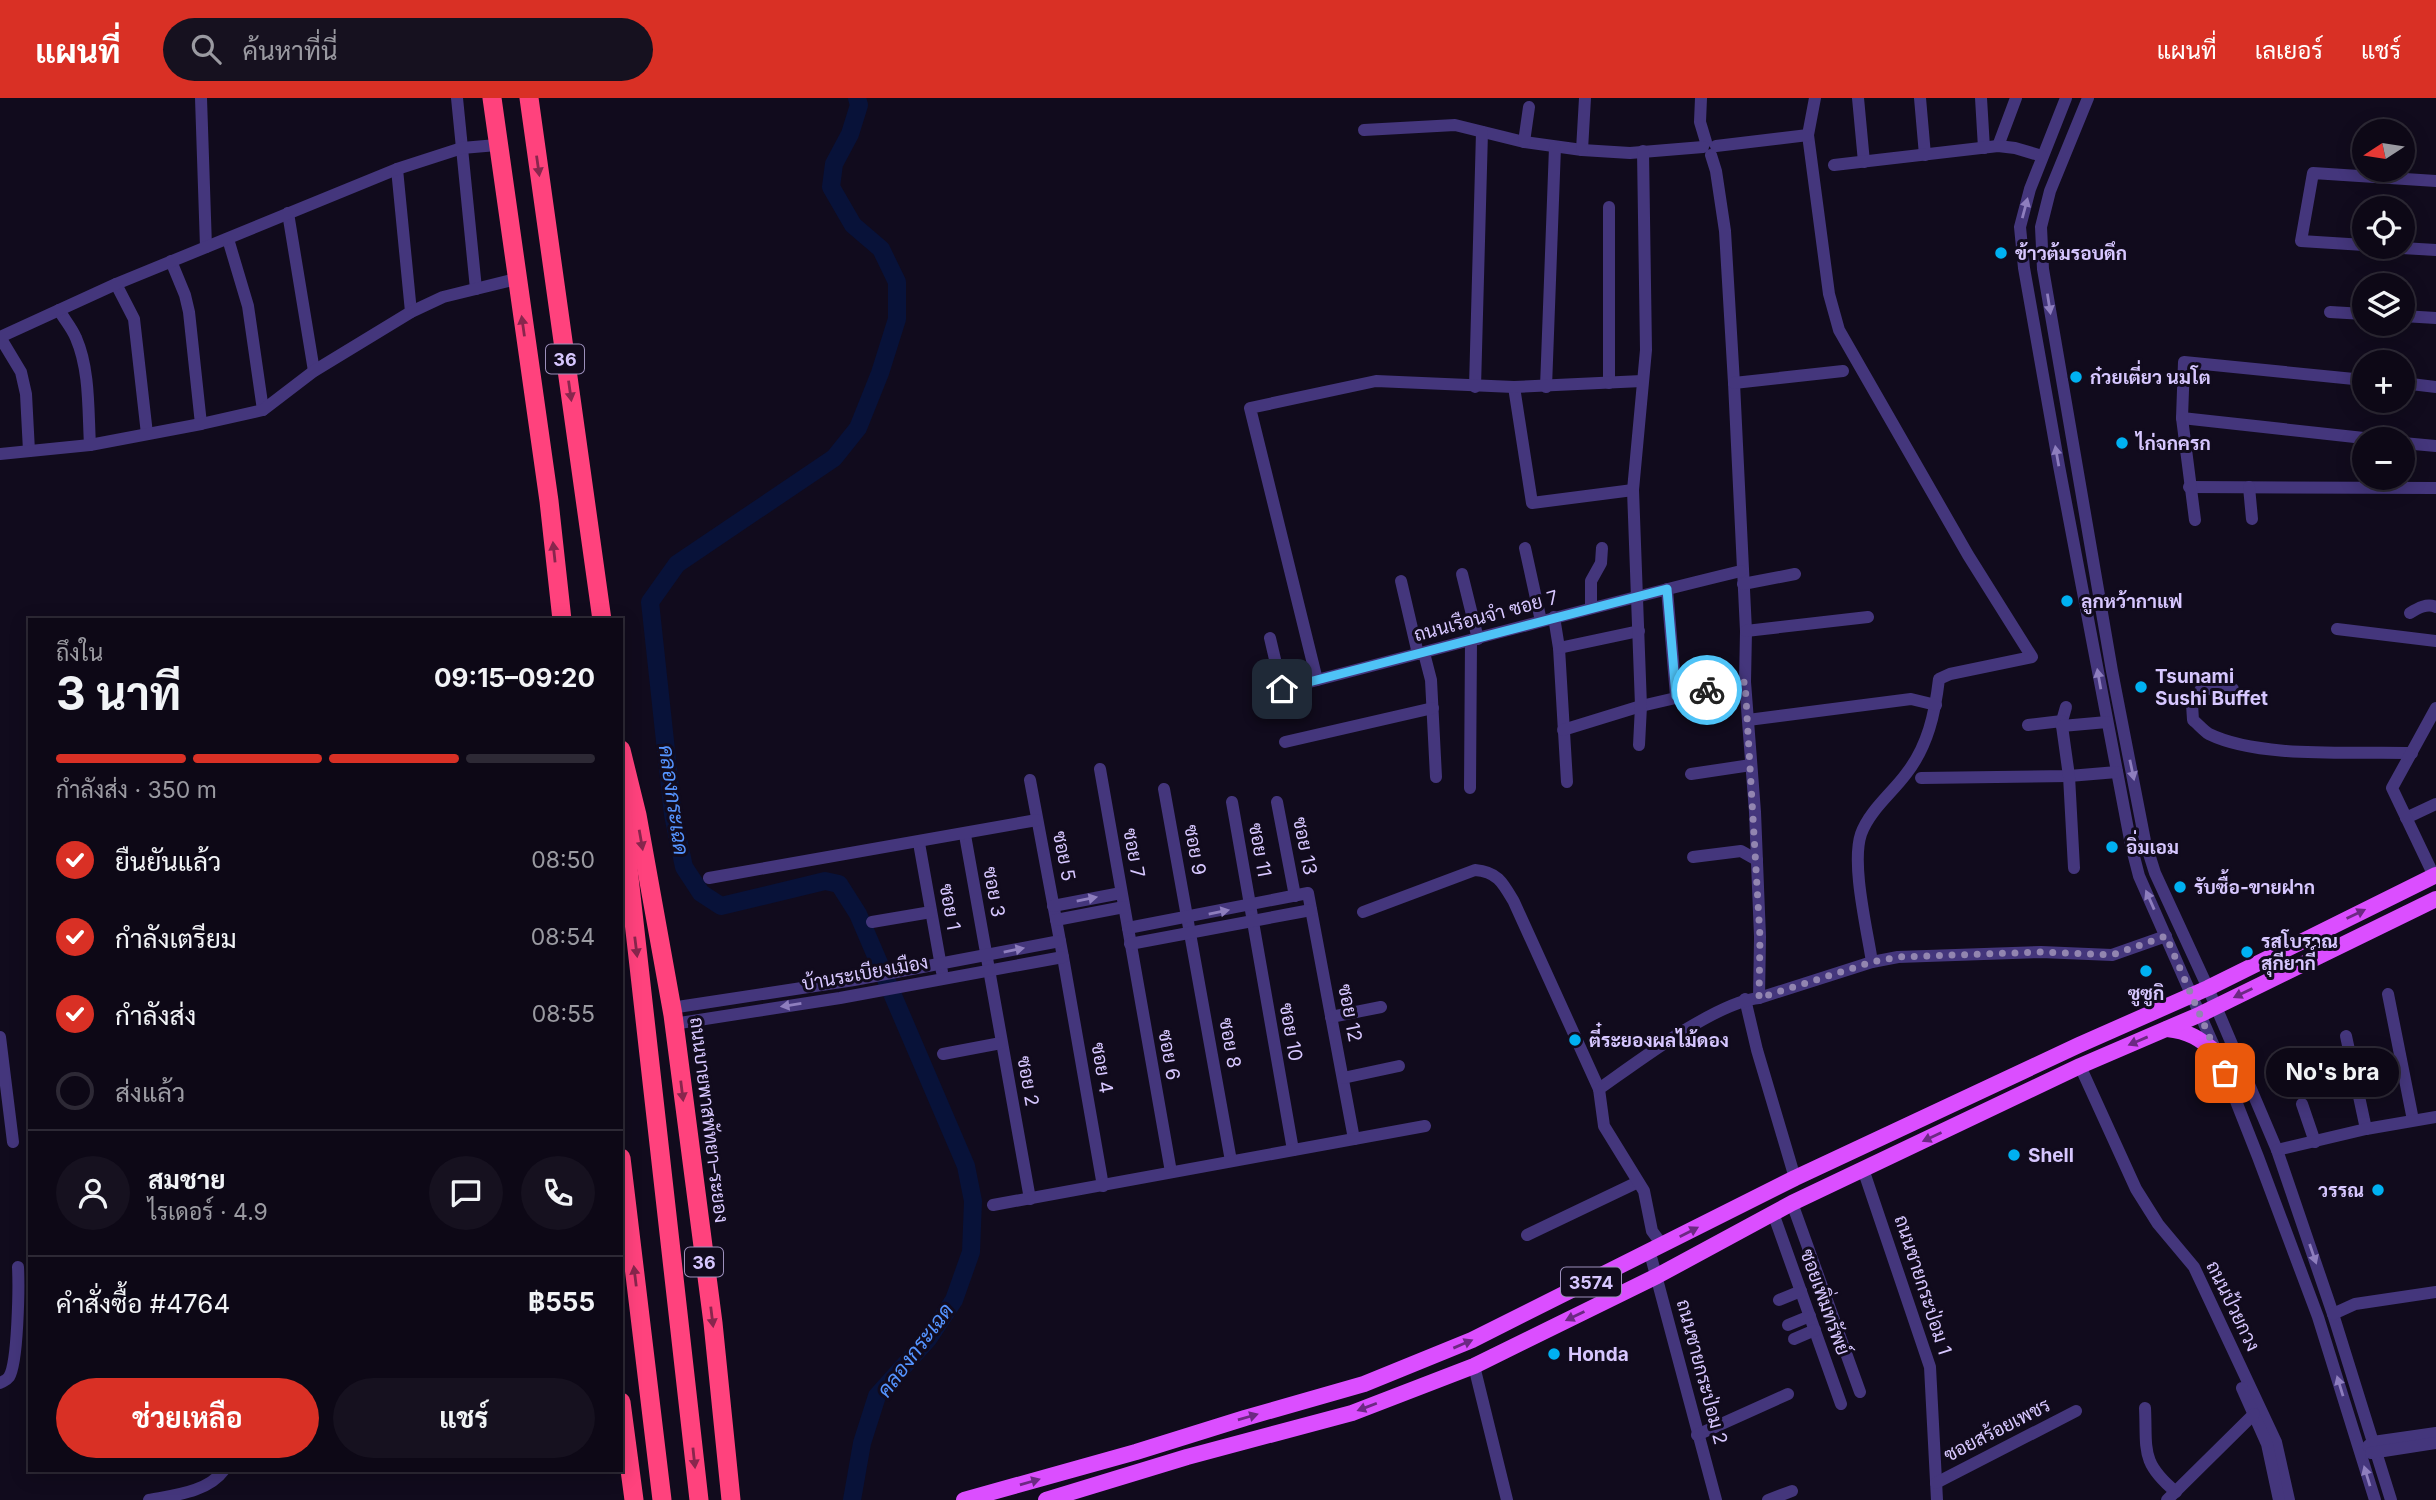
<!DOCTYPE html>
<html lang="th">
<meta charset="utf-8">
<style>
:root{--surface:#0d0816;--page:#16111f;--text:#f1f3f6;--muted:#9a9aa1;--line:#2d2935;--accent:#d93025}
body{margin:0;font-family:Inter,Sarabun,sans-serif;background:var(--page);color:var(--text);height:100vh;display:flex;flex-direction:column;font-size:26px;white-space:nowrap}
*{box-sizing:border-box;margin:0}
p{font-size:23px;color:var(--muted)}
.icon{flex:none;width:38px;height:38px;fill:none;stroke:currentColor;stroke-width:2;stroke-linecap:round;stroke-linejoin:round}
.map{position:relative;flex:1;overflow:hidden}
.drawer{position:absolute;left:28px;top:520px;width:595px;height:854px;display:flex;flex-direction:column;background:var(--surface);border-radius:0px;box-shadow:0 4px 18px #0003,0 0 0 2px var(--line)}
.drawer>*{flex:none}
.needle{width:46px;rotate:258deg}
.tools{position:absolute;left:2352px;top:21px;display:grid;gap:14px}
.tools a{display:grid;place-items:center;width:63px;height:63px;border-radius:50%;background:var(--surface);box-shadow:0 4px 18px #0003,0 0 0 2px var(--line);font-size:35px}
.pin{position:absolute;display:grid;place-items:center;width:60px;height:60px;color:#fff;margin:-30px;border-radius:14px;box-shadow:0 4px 10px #0006}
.courier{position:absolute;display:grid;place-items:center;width:70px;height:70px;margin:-35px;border:5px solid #4fc3f7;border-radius:50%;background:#fff;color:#222;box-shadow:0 2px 9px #0007}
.bubble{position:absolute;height:49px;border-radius:24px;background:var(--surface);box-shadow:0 4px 18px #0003,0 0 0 2px var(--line);font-size:23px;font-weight:700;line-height:49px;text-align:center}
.headline em{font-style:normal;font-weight:700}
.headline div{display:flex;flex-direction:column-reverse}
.headline{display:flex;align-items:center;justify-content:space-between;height:119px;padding:0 28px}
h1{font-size:46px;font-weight:700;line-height:52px}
.bar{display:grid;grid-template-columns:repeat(4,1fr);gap:10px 7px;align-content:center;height:84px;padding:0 28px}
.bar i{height:9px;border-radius:5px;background:var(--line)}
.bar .current{background:var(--accent)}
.bar p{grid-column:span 4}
.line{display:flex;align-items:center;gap:18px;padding:0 28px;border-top:2px solid var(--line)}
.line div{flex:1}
.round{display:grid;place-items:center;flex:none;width:74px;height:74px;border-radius:37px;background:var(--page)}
ol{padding:0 28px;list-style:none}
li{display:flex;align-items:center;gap:21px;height:77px}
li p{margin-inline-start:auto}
li .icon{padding:7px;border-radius:50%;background:var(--accent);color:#fff;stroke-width:4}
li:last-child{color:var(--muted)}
li i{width:38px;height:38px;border:4px solid var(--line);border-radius:50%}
.primary-button{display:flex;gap:14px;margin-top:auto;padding:14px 28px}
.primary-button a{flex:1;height:80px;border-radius:42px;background:var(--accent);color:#fff;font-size:28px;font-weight:700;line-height:80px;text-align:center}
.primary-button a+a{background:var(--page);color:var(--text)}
header{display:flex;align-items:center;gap:42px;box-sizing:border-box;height:98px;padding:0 35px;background:var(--accent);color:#fff}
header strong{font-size:33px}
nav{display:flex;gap:38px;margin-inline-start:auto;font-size:24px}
.search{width:490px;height:63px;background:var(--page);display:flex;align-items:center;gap:18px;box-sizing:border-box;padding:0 24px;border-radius:38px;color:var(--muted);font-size:26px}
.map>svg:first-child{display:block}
</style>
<header>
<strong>แผนที่</strong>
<div class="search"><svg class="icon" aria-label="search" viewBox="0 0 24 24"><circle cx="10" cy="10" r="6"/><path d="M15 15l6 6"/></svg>ค้นหาที่นี่</div>
<nav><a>แผนที่</a><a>เลเยอร์</a><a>แชร์</a></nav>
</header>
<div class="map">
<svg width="2436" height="1402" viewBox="0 0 2436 1402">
<rect width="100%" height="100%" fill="#110b1d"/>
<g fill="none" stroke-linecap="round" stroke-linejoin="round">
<polyline stroke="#081239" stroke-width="18" points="852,1402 862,1345 877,1298 928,1241 954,1202 971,1154 973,1103 966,1068 858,816 839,786 825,783 721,808 701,795 684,769 673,717 650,504 677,466 834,360 858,330 880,275 897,221 897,184 881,151 853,127 831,89 834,66 850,36 859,7 857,0"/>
<g stroke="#44367c" stroke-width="12">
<polyline points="201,0 206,149"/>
<polyline points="457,0 476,191"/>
<polyline points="1701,0 1700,24 1706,44"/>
<path d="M1815,0l-7,37 21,159 10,36 129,225 64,102 -82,17 -11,5c-4,34 -11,67 -33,95 -14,19 -37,37 -45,60 -10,30 6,95 11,128"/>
<polyline points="1858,0 1864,64"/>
<polyline points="1920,0 1925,57"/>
<polyline points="1981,0 1984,50"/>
<polyline points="2066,0 2030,91 2020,129 2024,170 2059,368 2131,747 2139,778 2217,955 2258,1059 2318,1219 2375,1402"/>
<polyline points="2088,0 2050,93 2041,129 2043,171 2112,573 2145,743 2155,775 2208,890 2277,1052 2333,1216 2391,1402"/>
<polyline points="1364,32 1455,27 1524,44 1582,52 1630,55 1703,49"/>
<polyline points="1524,44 1529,9"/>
<polyline points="1716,48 1808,37"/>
<polyline points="1998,48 2016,0"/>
<polyline points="1582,52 1585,0"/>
<polyline points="1711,57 1716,73 1725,133 1734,285 1746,533 1745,584 1755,714 1760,839 1759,900"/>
<polyline points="1834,67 1998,48 2015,50 2042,58"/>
<polyline points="397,71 411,214"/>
<polyline points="1609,109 1609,285"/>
<polyline points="288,115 314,273"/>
<polyline points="228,141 248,208 263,312"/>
<polyline points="2364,147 2301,143 2313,75 2436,83"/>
<polyline points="2385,149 2436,152"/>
<polyline points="171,163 185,197 189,214 201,326"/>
<polyline points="116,186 134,221 147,336"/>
<path d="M59,212c5,9 13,18 17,28 14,32 12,73 14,107"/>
<polyline points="2330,214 2364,216"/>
<polyline points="2403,218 2436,220"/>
<polyline points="1734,285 1843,273"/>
<polyline points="2403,285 2436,289"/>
<polyline points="1475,289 1482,34"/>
<polyline points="1514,289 1532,405 1633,392"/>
<polyline points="1546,289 1555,49"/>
<polyline points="2182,320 2373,341"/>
<polyline points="2403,345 2436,348"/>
<polyline points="29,353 26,296 21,274 0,239 116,186 397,71 462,50 497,47"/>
<polyline points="0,356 90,347 201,326 263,312 314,273 411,214 443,199 516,181"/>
<polyline points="2189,389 2436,390"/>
<polyline points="2249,389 2252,421"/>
<polyline points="2195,422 2182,320 2184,264 2364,282"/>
<polyline points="1525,450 1541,523"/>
<polyline points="1462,476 1478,541"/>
<polyline points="1401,483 1418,556"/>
<polyline points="1743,486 1795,476"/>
<polyline points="1667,491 1676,598"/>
<polyline points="1591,509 1591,483 1601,465 1602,450"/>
<path d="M2410,515c8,-5 17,-10 26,-6"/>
<polyline points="1554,519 1559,550 1567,684"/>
<polyline points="2337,531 2436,543"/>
<polyline points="1746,533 1868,519"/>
<path d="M1270,540l12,51c153,-39 305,-81 459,-118"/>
<polyline points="1559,550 1639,533"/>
<polyline points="1424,555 1431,582 1436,679"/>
<polyline points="1317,582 1250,310 1376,283 1514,289 1642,283"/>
<path d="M2233,591h-32l-9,15 1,16c5,4 11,11 16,14 51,25 146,17 203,19"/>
<polyline points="1748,622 1911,601 1936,607"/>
<polyline points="2062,623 2066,609"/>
<polyline points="2028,627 2062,623 2062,628"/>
<polyline points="1563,632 1641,608 1745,584"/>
<polyline points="1285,644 1433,610"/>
<polyline points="1639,647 1641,608 1633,392 1646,252 1643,53"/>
<polyline points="1100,671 1171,1074"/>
<polyline points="1691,676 1751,667"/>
<polyline points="1921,680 2069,678 2117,674"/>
<polyline points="1030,682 1063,859 1103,1088"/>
<polyline points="1470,690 1471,543"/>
<polyline points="1164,691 1231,1063"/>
<polyline points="1232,704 1293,1052"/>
<polyline points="1277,704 1295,798"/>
<polyline points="2406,720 2436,706"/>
<polyline points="965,737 1030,1101"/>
<polyline points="919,745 942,874"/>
<polyline points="1693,759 1741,753 1757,762"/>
<polyline points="2074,770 2069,678 2062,628 2107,624"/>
<polyline points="2434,778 2392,690 2436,610"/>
<polyline points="709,780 1037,722"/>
<polyline points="1053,808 1121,795"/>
<path d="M1363,814l112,-42c23,2 28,13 39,32l85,187"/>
<polyline points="1056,822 1124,809"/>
<polyline points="872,824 931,814"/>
<polyline points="1128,830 1308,795 1354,1041"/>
<polyline points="1130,846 1311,812"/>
<polyline points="2388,896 2413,1022"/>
<polyline points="1745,901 1757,952 1795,1080"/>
<polyline points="671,910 854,882 1060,843"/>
<polyline points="1331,919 1381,909"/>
<polyline points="673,926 840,900 1063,859"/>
<polyline points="2346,938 2366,1031"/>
<polyline points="0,939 13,1044"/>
<polyline points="943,956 1001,945"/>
<polyline points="2080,968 2136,1091 2158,1126 2194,1169 2276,1344 2289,1402"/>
<polyline points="1343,980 1399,968"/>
<polyline points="2302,1006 2315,1044"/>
<polyline points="2277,1052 2366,1031 2436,1019"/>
<polyline points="1863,1071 1930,1269 1937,1402"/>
<polyline points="1792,1105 1860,1294"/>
<polyline points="993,1107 1425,1028"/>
<polyline points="1773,1115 1841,1306"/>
<polyline points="1527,1137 1638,1084"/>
<path d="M1663,1148l-11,-15 -8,-40 -40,-65 -5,-37c37,-26 117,-87 160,-91l113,-36 26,-5 143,-5 71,3 54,-19"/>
<polyline points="1650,1155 1716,1402"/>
<polyline points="1779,1202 1801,1193"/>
<polyline points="2333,1216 2355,1206 2436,1194"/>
<polyline points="1788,1227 1810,1218"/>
<polyline points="1794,1241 1815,1232"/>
<polyline points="1474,1268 1507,1402"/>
<path d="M0,1285c4,-2 6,-2 9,-6 9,-14 10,-90 9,-110"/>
<polyline points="2242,1290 2267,1346 2279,1402"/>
<path d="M2145,1310c2,42 -5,54 31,84"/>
<polyline points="1697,1337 1788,1296"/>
<polyline points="2368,1348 2373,1344 2436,1335"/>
<polyline points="2371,1355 2436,1345"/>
<polyline points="1936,1385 2076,1313"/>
<path d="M149,1402c26,-5 59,-8 75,-30"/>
<polyline points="1768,1402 1792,1393"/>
<polyline points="2167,1402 2254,1316"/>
</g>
<g stroke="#db4eff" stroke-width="16">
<path d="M2167,931c22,2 33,10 50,24"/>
<polyline points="964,1402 1136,1354 1245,1320 1364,1286 1472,1242 1795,1080 2079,947 2208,890 2436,777"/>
<polyline points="1046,1402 1187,1359 1352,1315 1474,1268 1657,1178 1792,1105 2080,968 2201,916 2436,801"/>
</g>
<g stroke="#ff427d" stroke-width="19">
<polyline points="492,0 549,403 562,522"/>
<polyline points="529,0 602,522"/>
<polyline points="621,652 637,717 673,917 713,1225 731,1402"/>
<polyline points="621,708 699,1402"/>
<polyline points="621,1060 662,1402"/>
<polyline points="621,1304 634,1402"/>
</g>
</g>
<defs><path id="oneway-solid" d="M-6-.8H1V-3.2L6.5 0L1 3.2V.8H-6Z" transform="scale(1.75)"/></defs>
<g fill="#88264d">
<use href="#oneway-solid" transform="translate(538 68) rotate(82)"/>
<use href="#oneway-solid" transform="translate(523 228) rotate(-98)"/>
<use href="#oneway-solid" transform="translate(570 293) rotate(82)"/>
<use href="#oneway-solid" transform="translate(554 454) rotate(-96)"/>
<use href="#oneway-solid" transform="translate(641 742) rotate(80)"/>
<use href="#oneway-solid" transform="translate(636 849) rotate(83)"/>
<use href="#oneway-solid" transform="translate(682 993) rotate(83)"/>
<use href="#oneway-solid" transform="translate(635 1178) rotate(-97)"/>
<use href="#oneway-solid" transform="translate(712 1219) rotate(83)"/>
<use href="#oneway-solid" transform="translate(694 1360) rotate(84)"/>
</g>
<g fill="#8e7ebe">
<use href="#oneway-solid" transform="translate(2025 110) rotate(-75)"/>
<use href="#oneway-solid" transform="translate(2049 206) rotate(81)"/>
<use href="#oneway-solid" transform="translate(2057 358) rotate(-100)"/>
<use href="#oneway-solid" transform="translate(2099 581) rotate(-100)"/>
<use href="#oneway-solid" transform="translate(2132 672) rotate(78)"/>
<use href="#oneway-solid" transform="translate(1087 801) rotate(-11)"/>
<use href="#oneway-solid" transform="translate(2150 802) rotate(-114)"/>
<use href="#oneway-solid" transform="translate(1219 814) rotate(-11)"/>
<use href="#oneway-solid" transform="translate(1014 852) rotate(-11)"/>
<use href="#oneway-solid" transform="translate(791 907) rotate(171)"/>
<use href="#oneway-solid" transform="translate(2313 1156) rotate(71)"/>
<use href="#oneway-solid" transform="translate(2340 1288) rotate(-107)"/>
<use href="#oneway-solid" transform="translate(2367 1378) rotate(-107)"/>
</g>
<g fill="#6c2983">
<use href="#oneway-solid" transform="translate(2356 816) rotate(-26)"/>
<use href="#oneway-solid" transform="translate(2243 895) rotate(154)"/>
<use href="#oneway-solid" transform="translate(2138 943) rotate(157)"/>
<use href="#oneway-solid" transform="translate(1932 1039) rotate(155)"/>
<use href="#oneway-solid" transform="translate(1689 1134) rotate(-27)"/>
<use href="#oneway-solid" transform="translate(1575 1218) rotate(154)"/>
<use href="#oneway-solid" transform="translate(1463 1246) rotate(-23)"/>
<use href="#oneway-solid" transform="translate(1367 1309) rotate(159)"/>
<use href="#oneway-solid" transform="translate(1248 1319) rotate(-16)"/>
<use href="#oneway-solid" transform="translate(1030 1384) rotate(-16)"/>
</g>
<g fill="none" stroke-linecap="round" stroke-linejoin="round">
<polyline stroke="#9285b0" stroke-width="7" stroke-dasharray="0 12.6" points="1707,592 1745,584 1760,839 1759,900 1872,864 1898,859 2041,854 2112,857 2166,838 2225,975"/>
<polyline stroke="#4fc3f7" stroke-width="9" points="1282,591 1667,491 1676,598 1707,592"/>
</g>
<g fill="#00b1f2" stroke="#110b1d" stroke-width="2.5">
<circle cx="2001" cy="155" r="7"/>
<circle cx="2076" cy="279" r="7"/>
<circle cx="2122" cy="345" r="7"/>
<circle cx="2067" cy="503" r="7"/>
<circle cx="2141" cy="589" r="7"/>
<circle cx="2112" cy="749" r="7"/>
<circle cx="2180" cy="789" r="7"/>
<circle cx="2247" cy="854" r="7"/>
<circle cx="2146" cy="873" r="7"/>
<circle cx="1575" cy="942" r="7"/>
<circle cx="2014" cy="1057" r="7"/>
<circle cx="2378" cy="1092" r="7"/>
<circle cx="1554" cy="1256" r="7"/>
</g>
<g text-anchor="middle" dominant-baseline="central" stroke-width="6" stroke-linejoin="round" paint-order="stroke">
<g fill="#110b1d" stroke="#9c8fbb" stroke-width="2">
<rect x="546" y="246.5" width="38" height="29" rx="5"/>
<rect x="685" y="1149.5" width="38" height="29" rx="5"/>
<rect x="1561" y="1169.5" width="60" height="29" rx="5"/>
</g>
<g font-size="18" font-weight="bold" fill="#d7c7ff">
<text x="565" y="261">36</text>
<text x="704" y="1164">36</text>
<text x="1591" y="1184">3574</text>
</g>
<g font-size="19" font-weight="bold" fill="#d7c7ff" stroke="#110b1d" text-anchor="start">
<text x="2015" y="155">ข้าวต้มรอบดึก</text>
<text x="2090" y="279">ก๋วยเตี่ยว นมโต</text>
<text x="2136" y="345">ไก่จกครก</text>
<text x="2081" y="503">ลูกหว้ากาแฟ</text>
<text x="2155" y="578">Tsunami<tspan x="2155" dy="22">Sushi Buffet</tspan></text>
<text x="2126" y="749">อิ่มเอม</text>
<text x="2194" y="789">รับซื้อ-ขายฝาก</text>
<text x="2261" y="843">รสโบราณ<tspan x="2261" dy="22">สุกียากี์</tspan></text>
<text x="2146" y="895" text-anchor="middle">ซูซูกิ</text>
<text x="1589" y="942">ตี๋ระยองผลไม้ดอง</text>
<text x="2028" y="1057">Shell</text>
<text x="2364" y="1092" text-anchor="end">วรรณ</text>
<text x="1568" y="1256">Honda</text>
</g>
<g font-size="19" fill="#d7c7ff" stroke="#110b1d">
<text transform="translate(1486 518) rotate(-15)">ถนนเรือนจำ ซอย 7</text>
<text transform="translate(1305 748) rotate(79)">ซอย 13</text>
<text transform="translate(1195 752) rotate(80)">ซอย 9</text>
<text transform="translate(1260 752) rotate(80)">ซอย 11</text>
<text transform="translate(1134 755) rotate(80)">ซอย 7</text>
<text transform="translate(1064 758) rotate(79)">ซอย 5</text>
<text transform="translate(994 794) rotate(80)">ซอย 3</text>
<text transform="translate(950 809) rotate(80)">ซอย 1</text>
<text transform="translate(865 875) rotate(-10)">บ้านระเบียงเมือง</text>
<text transform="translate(1350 915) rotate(79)">ซอย 12</text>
<text transform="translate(1291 934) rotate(80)">ซอย 10</text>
<text transform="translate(1230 945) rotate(80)">ซอย 8</text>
<text transform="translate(1169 957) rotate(80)">ซอย 6</text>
<text transform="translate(1102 970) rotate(80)">ซอย 4</text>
<text transform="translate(1028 983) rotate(80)">ซอย 2</text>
<text transform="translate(709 1022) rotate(83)">ถนนบายพาสพัทยา–ระยอง</text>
<text transform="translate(1923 1187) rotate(72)">ถนนชายกระป่อม 1</text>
<text transform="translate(1825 1204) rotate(70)">ซอยเพิ่มทรัพย์</text>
<text transform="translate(2233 1208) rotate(64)">ถนนป้วยกวง</text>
<text transform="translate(1702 1274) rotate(75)">ถนนชายกระป่อม 2</text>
<text transform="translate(1997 1332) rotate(-27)">ซอยสร้อยเพชร</text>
</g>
<g font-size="21" font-style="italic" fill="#5594ff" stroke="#110b1d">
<text transform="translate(674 702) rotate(82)">คลองกระเฉด</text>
<text transform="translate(915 1252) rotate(-53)">คลองกระเฉด</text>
</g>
</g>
</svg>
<div class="tools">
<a><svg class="needle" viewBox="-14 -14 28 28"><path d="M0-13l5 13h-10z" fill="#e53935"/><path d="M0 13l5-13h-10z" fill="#9a9aa1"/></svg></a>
<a><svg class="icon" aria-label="locate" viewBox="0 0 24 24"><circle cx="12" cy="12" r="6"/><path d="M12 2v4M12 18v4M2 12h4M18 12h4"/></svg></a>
<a><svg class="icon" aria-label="layers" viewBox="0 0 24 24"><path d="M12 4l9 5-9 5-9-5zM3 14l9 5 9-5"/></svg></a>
<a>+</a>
<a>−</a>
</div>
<div class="pin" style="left:2225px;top:975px;background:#ea580c"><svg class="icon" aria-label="bag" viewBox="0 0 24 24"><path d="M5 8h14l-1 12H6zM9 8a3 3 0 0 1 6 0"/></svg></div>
<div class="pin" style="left:1282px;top:591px;background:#1f2937"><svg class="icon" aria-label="home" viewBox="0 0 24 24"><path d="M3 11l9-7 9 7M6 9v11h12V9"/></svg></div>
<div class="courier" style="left:1707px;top:592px"><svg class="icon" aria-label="bike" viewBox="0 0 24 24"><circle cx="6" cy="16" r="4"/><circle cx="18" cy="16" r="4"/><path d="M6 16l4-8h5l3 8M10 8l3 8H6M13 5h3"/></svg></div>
<div class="bubble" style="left:2266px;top:950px;width:133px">No's bra</div>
<section class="drawer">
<div class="headline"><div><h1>3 นาที</h1><p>ถึงใน</p></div><em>09:15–09:20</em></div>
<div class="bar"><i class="current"></i><i class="current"></i><i class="current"></i><i></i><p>กำลังส่ง · 350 m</p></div>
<ol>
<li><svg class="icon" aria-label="check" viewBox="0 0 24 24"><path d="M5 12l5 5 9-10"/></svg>ยืนยันแล้ว<p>08:50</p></li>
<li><svg class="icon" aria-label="check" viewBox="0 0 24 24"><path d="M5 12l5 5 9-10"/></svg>กำลังเตรียม<p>08:54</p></li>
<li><svg class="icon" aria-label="check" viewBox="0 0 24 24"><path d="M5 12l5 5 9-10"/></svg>กำลังส่ง<p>08:55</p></li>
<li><i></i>ส่งแล้ว</li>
</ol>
<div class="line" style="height:126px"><a class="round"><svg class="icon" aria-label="person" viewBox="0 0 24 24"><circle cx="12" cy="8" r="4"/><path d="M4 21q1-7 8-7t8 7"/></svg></a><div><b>สมชาย</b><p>ไรเดอร์ · 4.9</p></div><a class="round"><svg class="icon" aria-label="chat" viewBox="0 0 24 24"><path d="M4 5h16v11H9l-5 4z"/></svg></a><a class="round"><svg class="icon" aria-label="phone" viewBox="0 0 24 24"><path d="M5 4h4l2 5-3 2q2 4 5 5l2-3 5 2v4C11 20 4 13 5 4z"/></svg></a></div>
<div class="line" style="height:91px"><div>คำสั่งซื้อ #4764</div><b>฿555</b></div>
<div class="primary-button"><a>ช่วยเหลือ</a><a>แชร์</a></div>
</section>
</div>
